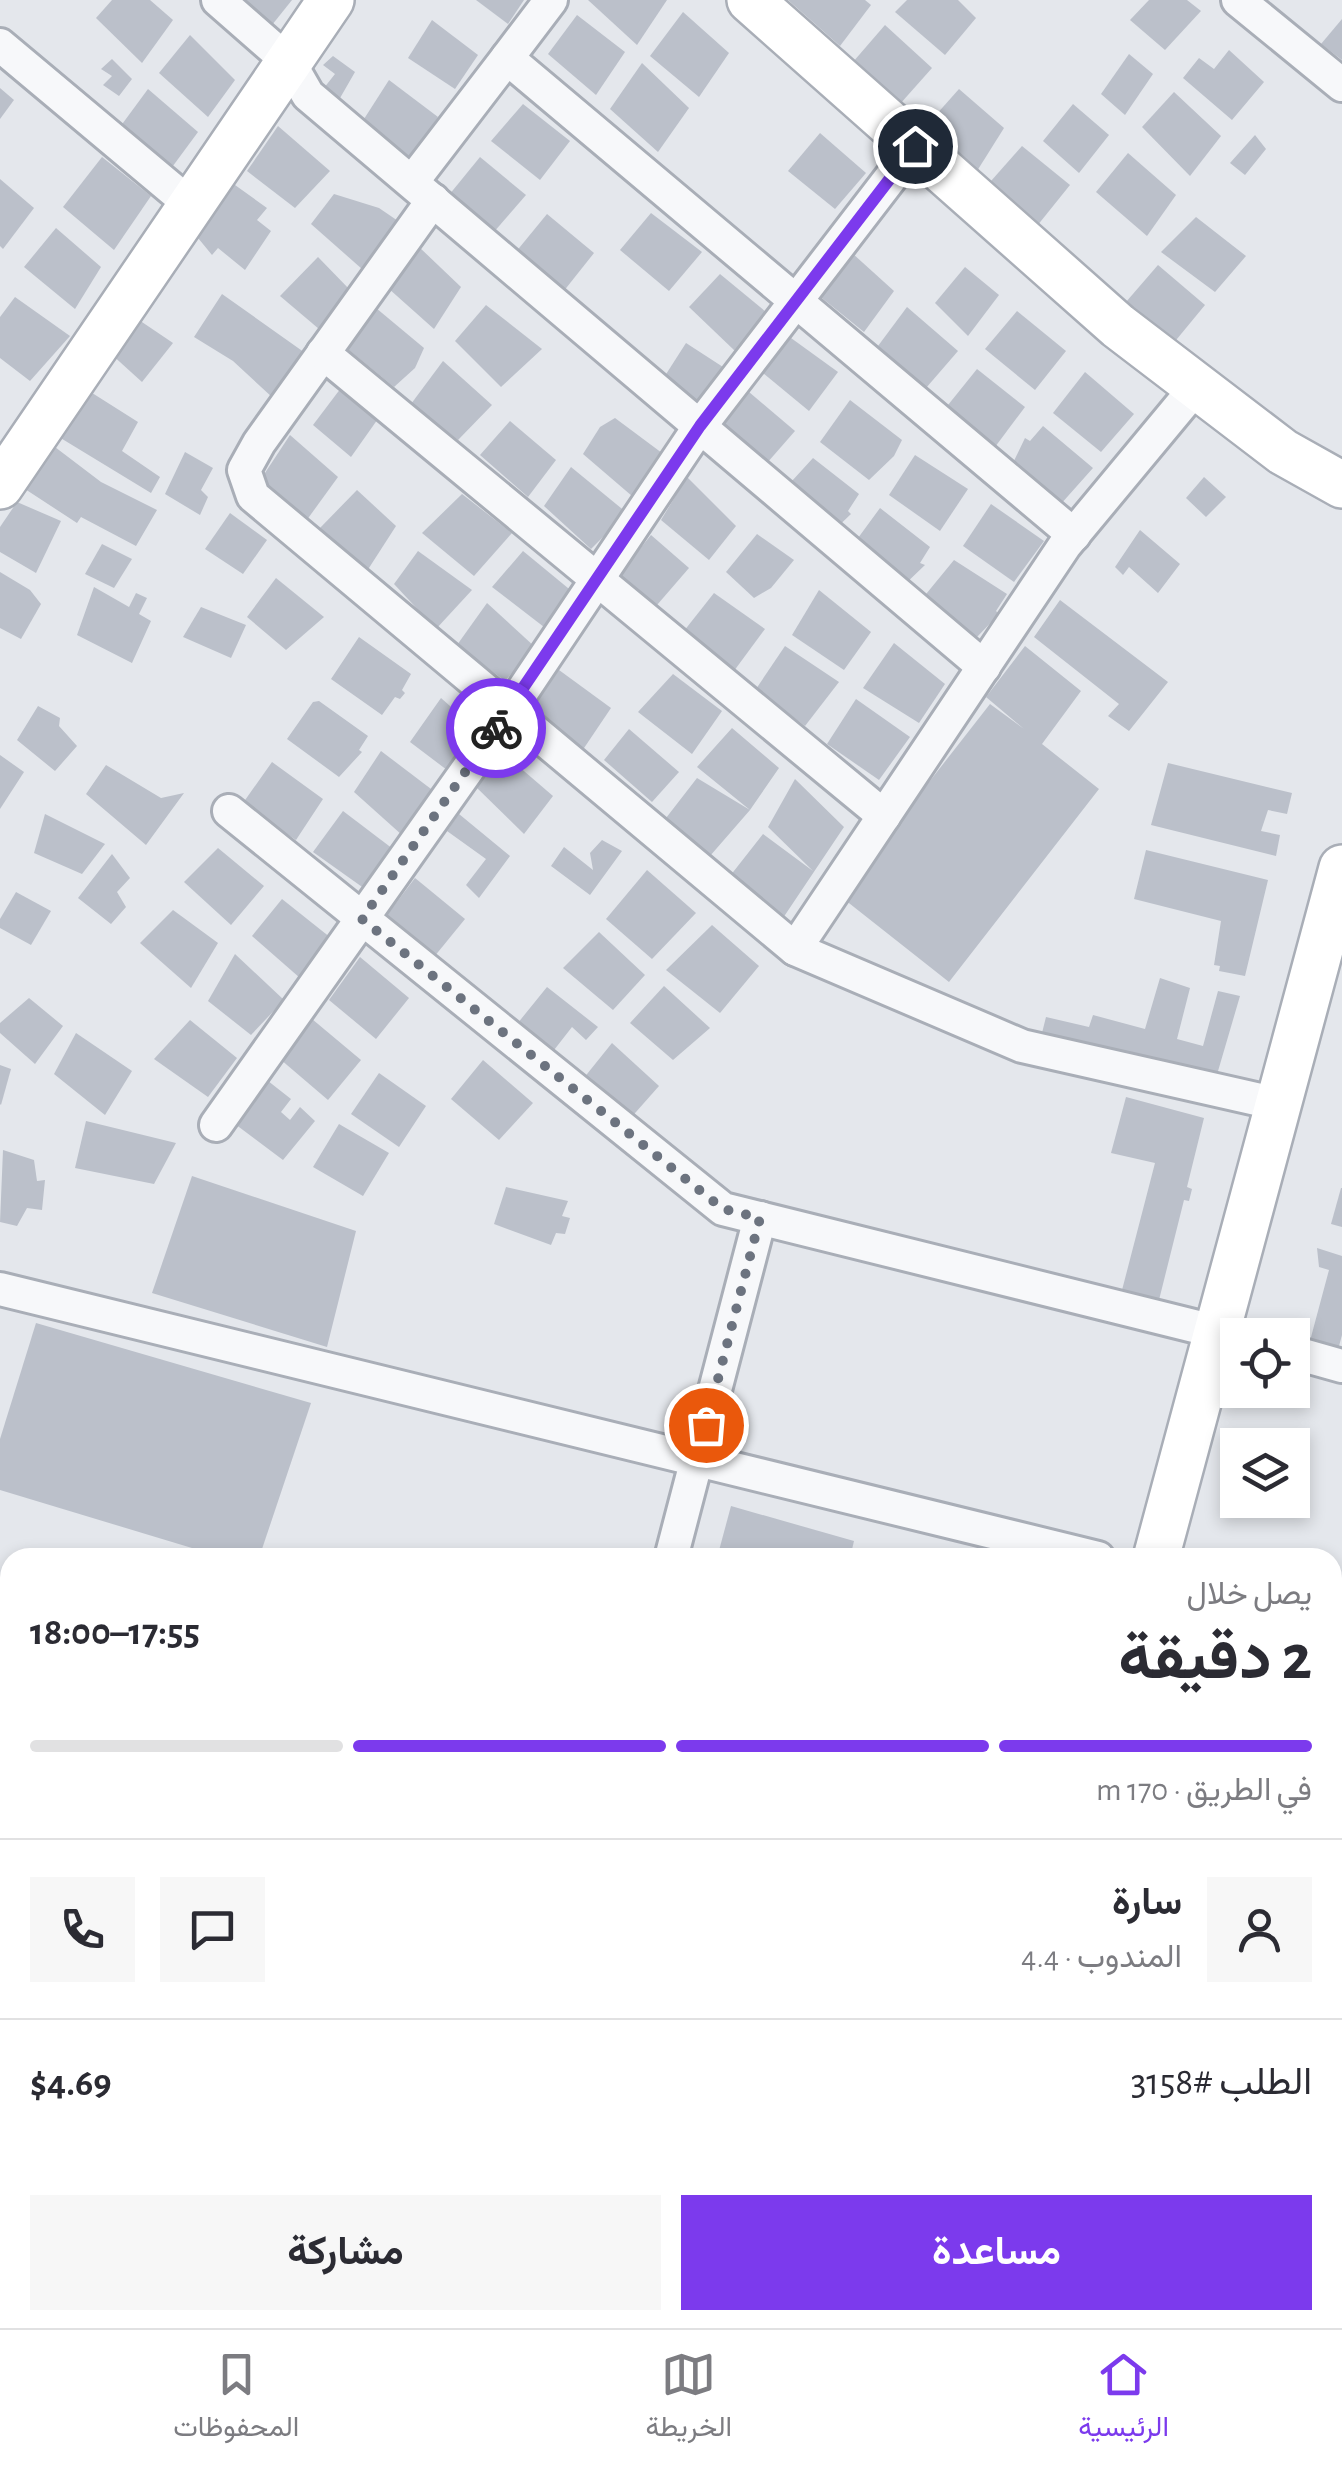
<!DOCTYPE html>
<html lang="ar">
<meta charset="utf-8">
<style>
:root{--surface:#fff;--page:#f7f7f7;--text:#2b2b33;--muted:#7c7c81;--line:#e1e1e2;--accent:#7c3aed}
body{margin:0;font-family:"Alegreya Sans",Vazirmatn,sans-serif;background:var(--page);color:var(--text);direction:rtl;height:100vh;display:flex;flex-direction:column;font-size:38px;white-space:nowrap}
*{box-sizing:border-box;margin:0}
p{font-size:32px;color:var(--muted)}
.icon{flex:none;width:55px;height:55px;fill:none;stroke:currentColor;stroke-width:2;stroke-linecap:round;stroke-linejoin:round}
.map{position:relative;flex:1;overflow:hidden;direction:ltr}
.sheet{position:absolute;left:0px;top:1548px;width:1342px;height:782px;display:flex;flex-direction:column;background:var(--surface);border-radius:30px 30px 0 0;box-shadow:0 5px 15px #0003;direction:rtl}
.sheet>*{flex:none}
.fabs{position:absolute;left:1220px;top:1318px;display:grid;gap:20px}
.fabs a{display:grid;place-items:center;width:90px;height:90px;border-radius:0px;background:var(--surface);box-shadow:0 5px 15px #0003;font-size:50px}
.pin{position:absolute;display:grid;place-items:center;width:85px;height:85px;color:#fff;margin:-42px;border:5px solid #fff;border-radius:50%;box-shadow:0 2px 10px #0007}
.courier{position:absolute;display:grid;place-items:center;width:100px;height:100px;margin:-50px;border:8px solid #7c3aed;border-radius:50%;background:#fff;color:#222;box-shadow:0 2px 12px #0007}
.overview em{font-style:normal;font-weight:700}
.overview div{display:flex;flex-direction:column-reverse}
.overview{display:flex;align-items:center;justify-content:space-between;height:170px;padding:0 30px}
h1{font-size:65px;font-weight:700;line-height:75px}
.bar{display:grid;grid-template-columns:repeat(4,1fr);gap:15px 10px;align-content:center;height:120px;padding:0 30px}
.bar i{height:12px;border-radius:8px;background:var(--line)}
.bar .active{background:var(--accent)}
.bar p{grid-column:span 4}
.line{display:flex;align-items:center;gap:25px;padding:0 30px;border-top:2px solid var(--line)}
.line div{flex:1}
.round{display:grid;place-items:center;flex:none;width:105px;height:105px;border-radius:0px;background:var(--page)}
.action{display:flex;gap:20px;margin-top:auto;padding:20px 30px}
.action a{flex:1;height:115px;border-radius:0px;background:var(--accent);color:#fff;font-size:40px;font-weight:700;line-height:115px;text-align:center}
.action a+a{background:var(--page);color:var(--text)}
.dock{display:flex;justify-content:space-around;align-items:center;height:140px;border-top:2px solid var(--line);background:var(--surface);font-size:28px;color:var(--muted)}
.dock a{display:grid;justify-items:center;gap:5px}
.dock .active{color:var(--accent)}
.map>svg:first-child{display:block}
</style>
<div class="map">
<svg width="1342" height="2328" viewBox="0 0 1342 2328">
<rect width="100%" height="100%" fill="#e4e7ec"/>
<polygon fill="#c9d6c5" points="0,1780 10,1783 10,2320 433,2320 431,2328 0,2328"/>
<g fill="#bbc0ca">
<polygon points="112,0 150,0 173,20 142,63 96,18"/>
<polygon points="235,0 292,0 268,30"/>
<polygon points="476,0 524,0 508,24"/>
<polygon points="588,0 667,0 637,45"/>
<polygon points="788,0 865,0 871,5 840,46"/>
<polygon points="907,0 958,0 976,18 945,55 895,12"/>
<polygon points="1149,0 1187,0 1201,11 1165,50 1130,20"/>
<polygon points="683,12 729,53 699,97 650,56"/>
<polygon points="577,15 625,52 596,95 548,54"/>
<polygon points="1342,19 1342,60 1321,44"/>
<polygon points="432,20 478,55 455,89 408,58"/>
<polygon points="885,25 932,68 900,104 853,62"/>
<polygon points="190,35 235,80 208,117 159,73"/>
<polygon points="1229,50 1264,82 1232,120 1183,78 1199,58 1214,69"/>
<polygon points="1129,54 1153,74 1125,115 1101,94"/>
<polygon points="333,56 355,72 336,105 320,93 335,74 323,65"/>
<polygon points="112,59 132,79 119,96 103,85 112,76 101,69"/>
<polygon points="642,63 689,108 658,152 610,109"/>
<polygon points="389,80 438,117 411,158 364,119"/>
<polygon points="0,88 14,100 0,119"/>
<polygon points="148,89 198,132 167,174 120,127"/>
<polygon points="959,89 1004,128 977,171 927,125"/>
<polygon points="1174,92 1221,136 1190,176 1142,127"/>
<polygon points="523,104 570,141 540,180 491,141"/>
<polygon points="1073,104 1109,135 1079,173 1043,141"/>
<polygon points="278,126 330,171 295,208 247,171"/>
<polygon points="820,133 866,173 835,209 788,171"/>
<polygon points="1255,135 1266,149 1245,175 1230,163"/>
<polygon points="1022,146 1070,185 1037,226 991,181"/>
<polygon points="1128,153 1176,195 1147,236 1096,192"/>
<polygon points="102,157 151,196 114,250 63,207"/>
<polygon points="480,157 526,195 493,233 449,195"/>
<polygon points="0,179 34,208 3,249 0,246"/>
<polygon points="228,180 267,208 257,220 271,231 245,270 218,248 212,255 189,227"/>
<polygon points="334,194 379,208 401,223 362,269 311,224"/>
<polygon points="651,213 702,252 669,291 620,250"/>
<polygon points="547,214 594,253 563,292 515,253"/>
<polygon points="1196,217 1246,256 1215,292 1161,252"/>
<polygon points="56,228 101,267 75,309 24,267"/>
<polygon points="418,246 461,287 434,329 388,288"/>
<polygon points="852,253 894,291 864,332 817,294"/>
<polygon points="318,257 351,291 319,329 280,296"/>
<polygon points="1158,265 1205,305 1172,345 1126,302"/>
<polygon points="965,267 999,295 968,336 935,303"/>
<polygon points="720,274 766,312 735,351 689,307"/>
<polygon points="222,294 308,355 273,398 233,361 194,337"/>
<polygon points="15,297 70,336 30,381 0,358 0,317"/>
<polygon points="486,305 542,349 501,387 455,341"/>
<polygon points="907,307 958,351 926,388 878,346"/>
<polygon points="376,308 424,348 415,368 394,387 344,346"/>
<polygon points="1017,311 1066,351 1035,390 985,349"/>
<polygon points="136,318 173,343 142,382 110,353"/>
<polygon points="791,338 838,372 809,411 763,373"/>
<polygon points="686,343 723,367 692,407 661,382"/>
<polygon points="443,361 492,405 458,440 411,404"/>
<polygon points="977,369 1025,407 995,447 948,405"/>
<polygon points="1085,372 1134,414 1101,452 1053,413"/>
<polygon points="341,388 380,416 351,457 313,425"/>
<polygon points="89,391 138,422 122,451 160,477 151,493 54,434"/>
<polygon points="749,392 795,431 761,470 717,427"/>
<polygon points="850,400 902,440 894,456 869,480 820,442"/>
<polygon points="615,418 666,456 632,496 583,454 600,427"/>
<polygon points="510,421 556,460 528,497 480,455"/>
<polygon points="1043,426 1093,468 1060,505 1012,465 1025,438 1030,441"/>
<polygon points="290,435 338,477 301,528 259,482"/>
<polygon points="51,444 101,482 157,510 136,546 81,517 77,523 25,489"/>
<polygon points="185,452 213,468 201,490 208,497 200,515 165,494"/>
<polygon points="915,455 968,489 940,531 889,495"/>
<polygon points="813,458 859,494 848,511 851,514 830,534 781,493"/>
<polygon points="571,467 627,513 591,549 544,506"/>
<polygon points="687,477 736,526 709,560 661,520"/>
<polygon points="1204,477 1226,497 1206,517 1186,498"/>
<polygon points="357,490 396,526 367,571 320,528"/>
<polygon points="462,494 512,533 474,576 422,533"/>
<polygon points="17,502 61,521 36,573 0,552 0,527"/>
<polygon points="991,504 1044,541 1014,582 963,546"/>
<polygon points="880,508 930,547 920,563 925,565 901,588 850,549"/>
<polygon points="230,513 267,540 243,574 205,549"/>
<polygon points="1140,530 1180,564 1158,593 1129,567 1123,575 1115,567"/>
<polygon points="757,534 794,560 771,588 754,598 726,572"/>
<polygon points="651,535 689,568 657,605 619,575"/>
<polygon points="102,544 132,559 114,588 85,574"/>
<polygon points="418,551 472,590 436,629 394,584"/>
<polygon points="523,551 574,593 544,627 492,587"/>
<polygon points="954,560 1007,594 996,611 999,614 977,637 922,599"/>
<polygon points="0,572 30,590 41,604 21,639 0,628"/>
<polygon points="276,578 324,617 286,650 247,617"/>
<polygon points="94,587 129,607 136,593 147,598 139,614 151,621 132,663 77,635"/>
<polygon points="819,590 871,632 844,670 792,635"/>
<polygon points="714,593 765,629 731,675 680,636"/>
<polygon points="1060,600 1168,682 1129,731 1108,716 1119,704 1034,637"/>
<polygon points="487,603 535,647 505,681 457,645"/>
<polygon points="201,607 246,625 231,658 183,637"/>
<polygon points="359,637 411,674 402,690 405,693 400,699 395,697 382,715 331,679"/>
<polygon points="894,643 945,684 919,723 863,688"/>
<polygon points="785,646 839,682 805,726 756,689"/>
<polygon points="1025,646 1081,691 1042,744 1099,789 949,982 840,896 990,704 1024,729 986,697"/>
<polygon points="559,670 611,708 580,754 526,700"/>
<polygon points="673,674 722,711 692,754 638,712"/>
<polygon points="441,698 477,730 464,755 459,752 447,770 410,742"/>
<polygon points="856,699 910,737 879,780 827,744"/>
<polygon points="319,701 368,736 359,750 362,752 339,777 287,739 313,702"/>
<polygon points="38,706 60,718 59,726 77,746 55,771 17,740"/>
<polygon points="732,728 779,768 750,810 710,856 666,818 697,778 750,810 697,767"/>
<polygon points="629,729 679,772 652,802 604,760"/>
<polygon points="381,751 435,792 402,835 354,792"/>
<polygon points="503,753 553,796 524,834 474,785"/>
<polygon points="0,755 24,772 0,809"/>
<polygon points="272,762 323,799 296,840 281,830 278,834 243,803"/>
<polygon points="1168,763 1292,793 1287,814 1268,810 1261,831 1280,835 1276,856 1151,825"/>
<polygon points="106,765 161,798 184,793 146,845 86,794"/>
<polygon points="795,779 844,827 781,921 730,876 763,834 813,871 768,827"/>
<polygon points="343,811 393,849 365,889 313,852"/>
<polygon points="45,814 105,844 82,874 34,853"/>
<polygon points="459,814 510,856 479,898 466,885 486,859 447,831"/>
<polygon points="602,840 622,851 590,895 551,866 564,847 593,870 590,853"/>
<polygon points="218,848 264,886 231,925 184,882"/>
<polygon points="1146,850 1268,880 1245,976 1219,971 1220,966 1214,965 1221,921 1134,899"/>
<polygon points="112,854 130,878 117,892 126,907 111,924 78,898"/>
<polygon points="647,870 696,913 652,959 606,919"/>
<polygon points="415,878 465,919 434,957 384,919"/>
<polygon points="16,892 51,911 31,945 0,928 0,919"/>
<polygon points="282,899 331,938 300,978 252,936"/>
<polygon points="173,910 218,943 191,988 140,943"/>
<polygon points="712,925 759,966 720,1013 666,970"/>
<polygon points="599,932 645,975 613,1010 563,968"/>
<polygon points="235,954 284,1000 251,1035 208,1001"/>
<polygon points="360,957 409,998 376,1039 329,1000"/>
<polygon points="1160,978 1190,988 1177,1039 1203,1046 1218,991 1240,996 1216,1078 1041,1037 1046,1017 1089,1027 1093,1015 1145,1029"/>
<polygon points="664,986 710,1028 673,1060 630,1023"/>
<polygon points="547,987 598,1027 586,1040 572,1027 547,1059 513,1029"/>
<polygon points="29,998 63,1026 35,1064 0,1033 0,1023"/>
<polygon points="312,1019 361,1060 328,1100 280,1059"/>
<polygon points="190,1020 237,1058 208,1097 154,1059"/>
<polygon points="76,1033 132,1071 105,1115 54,1074"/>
<polygon points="612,1043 659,1086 628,1121 579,1084"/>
<polygon points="483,1060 533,1103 499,1140 451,1099"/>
<polygon points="0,1065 11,1069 1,1105 0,1104"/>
<polygon points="379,1073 426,1106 399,1147 351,1114"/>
<polygon points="263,1077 291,1099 281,1112 290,1120 300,1107 315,1121 283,1160 231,1121"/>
<polygon points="1126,1097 1204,1118 1187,1187 1192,1189 1189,1201 1184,1200 1158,1304 1121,1294 1155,1163 1111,1153"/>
<polygon points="86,1121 176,1143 154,1184 75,1168"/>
<polygon points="339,1124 389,1153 363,1196 313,1167"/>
<polygon points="3,1150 34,1160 37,1181 45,1180 42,1210 27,1208 17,1226 0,1222"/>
<polygon points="192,1176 356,1231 327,1347 152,1293"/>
<polygon points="506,1187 568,1201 562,1216 570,1218 565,1234 556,1233 551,1245 494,1224"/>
<polygon points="1341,1188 1342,1188 1342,1227 1331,1224"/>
<polygon points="1317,1248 1342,1256 1342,1335 1335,1361 1307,1352 1329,1270 1319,1267"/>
<polygon points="36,1323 311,1403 259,1558 225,1558 0,1490 0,1439"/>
<polygon points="731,1506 854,1541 850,1558 717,1558"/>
<polygon points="0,1699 10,1702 10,1752 0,1750"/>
<polygon points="1332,1780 1342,1782 1342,1883 1332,1881"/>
<polygon points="1332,1911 1342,1914 1342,1967 1334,2000"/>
<polygon points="1335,2205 1342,2207 1342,2328 1305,2328 1307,2320 1332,2320"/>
<polygon points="152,2320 205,2320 194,2328 146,2328"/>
<polygon points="488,2320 894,2320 891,2328 486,2328"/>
<polygon points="978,2320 995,2320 1020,2328 976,2328"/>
</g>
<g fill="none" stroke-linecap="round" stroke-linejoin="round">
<defs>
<g id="street">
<polyline points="218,0 289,62 308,95 984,667"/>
<polyline points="1238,0 1342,85"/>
<polyline points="0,45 191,205"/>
<polyline points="507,58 551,0"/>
<polyline points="412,182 507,58 1074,535"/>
<polyline points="433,200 259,443 244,470 253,496 795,949 1022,1046 1278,1104"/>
<polyline points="323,353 884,816"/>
<polyline points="229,811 723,1209 1238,1337"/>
<polyline points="795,949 1065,545 1197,386"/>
<polyline points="216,1125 509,711 700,426 915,146"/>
<polyline points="0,1289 1098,1558"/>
<polyline points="1292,1352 1342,1366"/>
<polyline points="671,1558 760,1218"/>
<polyline points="1332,1761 1342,1763"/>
<polyline points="1332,2120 1342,2083"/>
<polyline points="1332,2182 1342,2185"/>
<polyline points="1084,2320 1113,2328"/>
<polyline points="466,2328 468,2320"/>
<polyline points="1278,2328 1281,2320"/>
</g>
<g id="secondary">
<polyline points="750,0 1118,326 1283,452 1342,485"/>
<polyline points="0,486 331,0"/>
<polyline points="1156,1558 1342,868"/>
<polyline points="947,2328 949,2320"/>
</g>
</defs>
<use href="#street" stroke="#a9aeb7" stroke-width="38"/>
<use href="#secondary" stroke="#a9aeb7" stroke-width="50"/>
<use href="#street" stroke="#f7f8fa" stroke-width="32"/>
<use href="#secondary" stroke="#fff" stroke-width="45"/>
</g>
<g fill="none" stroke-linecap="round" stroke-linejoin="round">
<polyline stroke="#6c737f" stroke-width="10" stroke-dasharray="0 18" points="496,728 362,919 723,1209 760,1218 706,1425"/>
<polyline stroke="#7c3aed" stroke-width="12" points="496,728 700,426 915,146"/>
</g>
</svg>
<div class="fabs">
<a><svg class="icon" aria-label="locate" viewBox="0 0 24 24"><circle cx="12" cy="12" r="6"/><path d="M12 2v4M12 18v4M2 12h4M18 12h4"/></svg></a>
<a><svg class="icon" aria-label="layers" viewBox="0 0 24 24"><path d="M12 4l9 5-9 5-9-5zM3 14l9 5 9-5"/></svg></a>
</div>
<div class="pin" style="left:706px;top:1425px;background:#ea580c"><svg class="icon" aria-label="bag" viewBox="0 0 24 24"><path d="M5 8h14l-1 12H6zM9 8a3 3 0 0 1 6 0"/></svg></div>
<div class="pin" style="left:915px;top:146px;background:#1f2937"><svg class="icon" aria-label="home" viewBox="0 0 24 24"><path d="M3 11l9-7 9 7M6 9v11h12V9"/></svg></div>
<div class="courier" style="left:496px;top:728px"><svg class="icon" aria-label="bike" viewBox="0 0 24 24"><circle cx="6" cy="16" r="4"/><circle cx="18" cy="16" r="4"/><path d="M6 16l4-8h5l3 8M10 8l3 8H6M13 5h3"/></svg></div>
<section class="sheet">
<div class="overview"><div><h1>2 دقيقة</h1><p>يصل خلال</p></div><em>17:55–18:00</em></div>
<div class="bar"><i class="active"></i><i class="active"></i><i class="active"></i><i></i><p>في الطريق · 170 m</p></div>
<div class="line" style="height:180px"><a class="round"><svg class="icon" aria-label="person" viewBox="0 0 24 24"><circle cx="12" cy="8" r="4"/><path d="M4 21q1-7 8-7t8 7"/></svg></a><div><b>سارة</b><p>المندوب · 4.4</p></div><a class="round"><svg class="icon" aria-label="chat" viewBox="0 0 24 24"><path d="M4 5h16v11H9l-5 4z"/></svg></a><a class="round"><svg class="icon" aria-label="phone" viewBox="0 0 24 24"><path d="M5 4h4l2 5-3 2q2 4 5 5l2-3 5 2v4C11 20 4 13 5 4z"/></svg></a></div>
<div class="line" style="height:130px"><div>الطلب #3158</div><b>$4.69</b></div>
<div class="action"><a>مساعدة</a><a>مشاركة</a></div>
</section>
</div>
<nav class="dock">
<a class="active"><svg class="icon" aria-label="home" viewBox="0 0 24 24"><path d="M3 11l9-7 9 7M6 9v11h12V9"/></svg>الرئيسية</a>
<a><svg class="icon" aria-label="map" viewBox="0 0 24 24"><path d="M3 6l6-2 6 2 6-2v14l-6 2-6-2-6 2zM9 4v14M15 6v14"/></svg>الخريطة</a>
<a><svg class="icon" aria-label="saved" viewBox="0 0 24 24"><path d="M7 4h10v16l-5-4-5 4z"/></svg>المحفوظات</a>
</nav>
